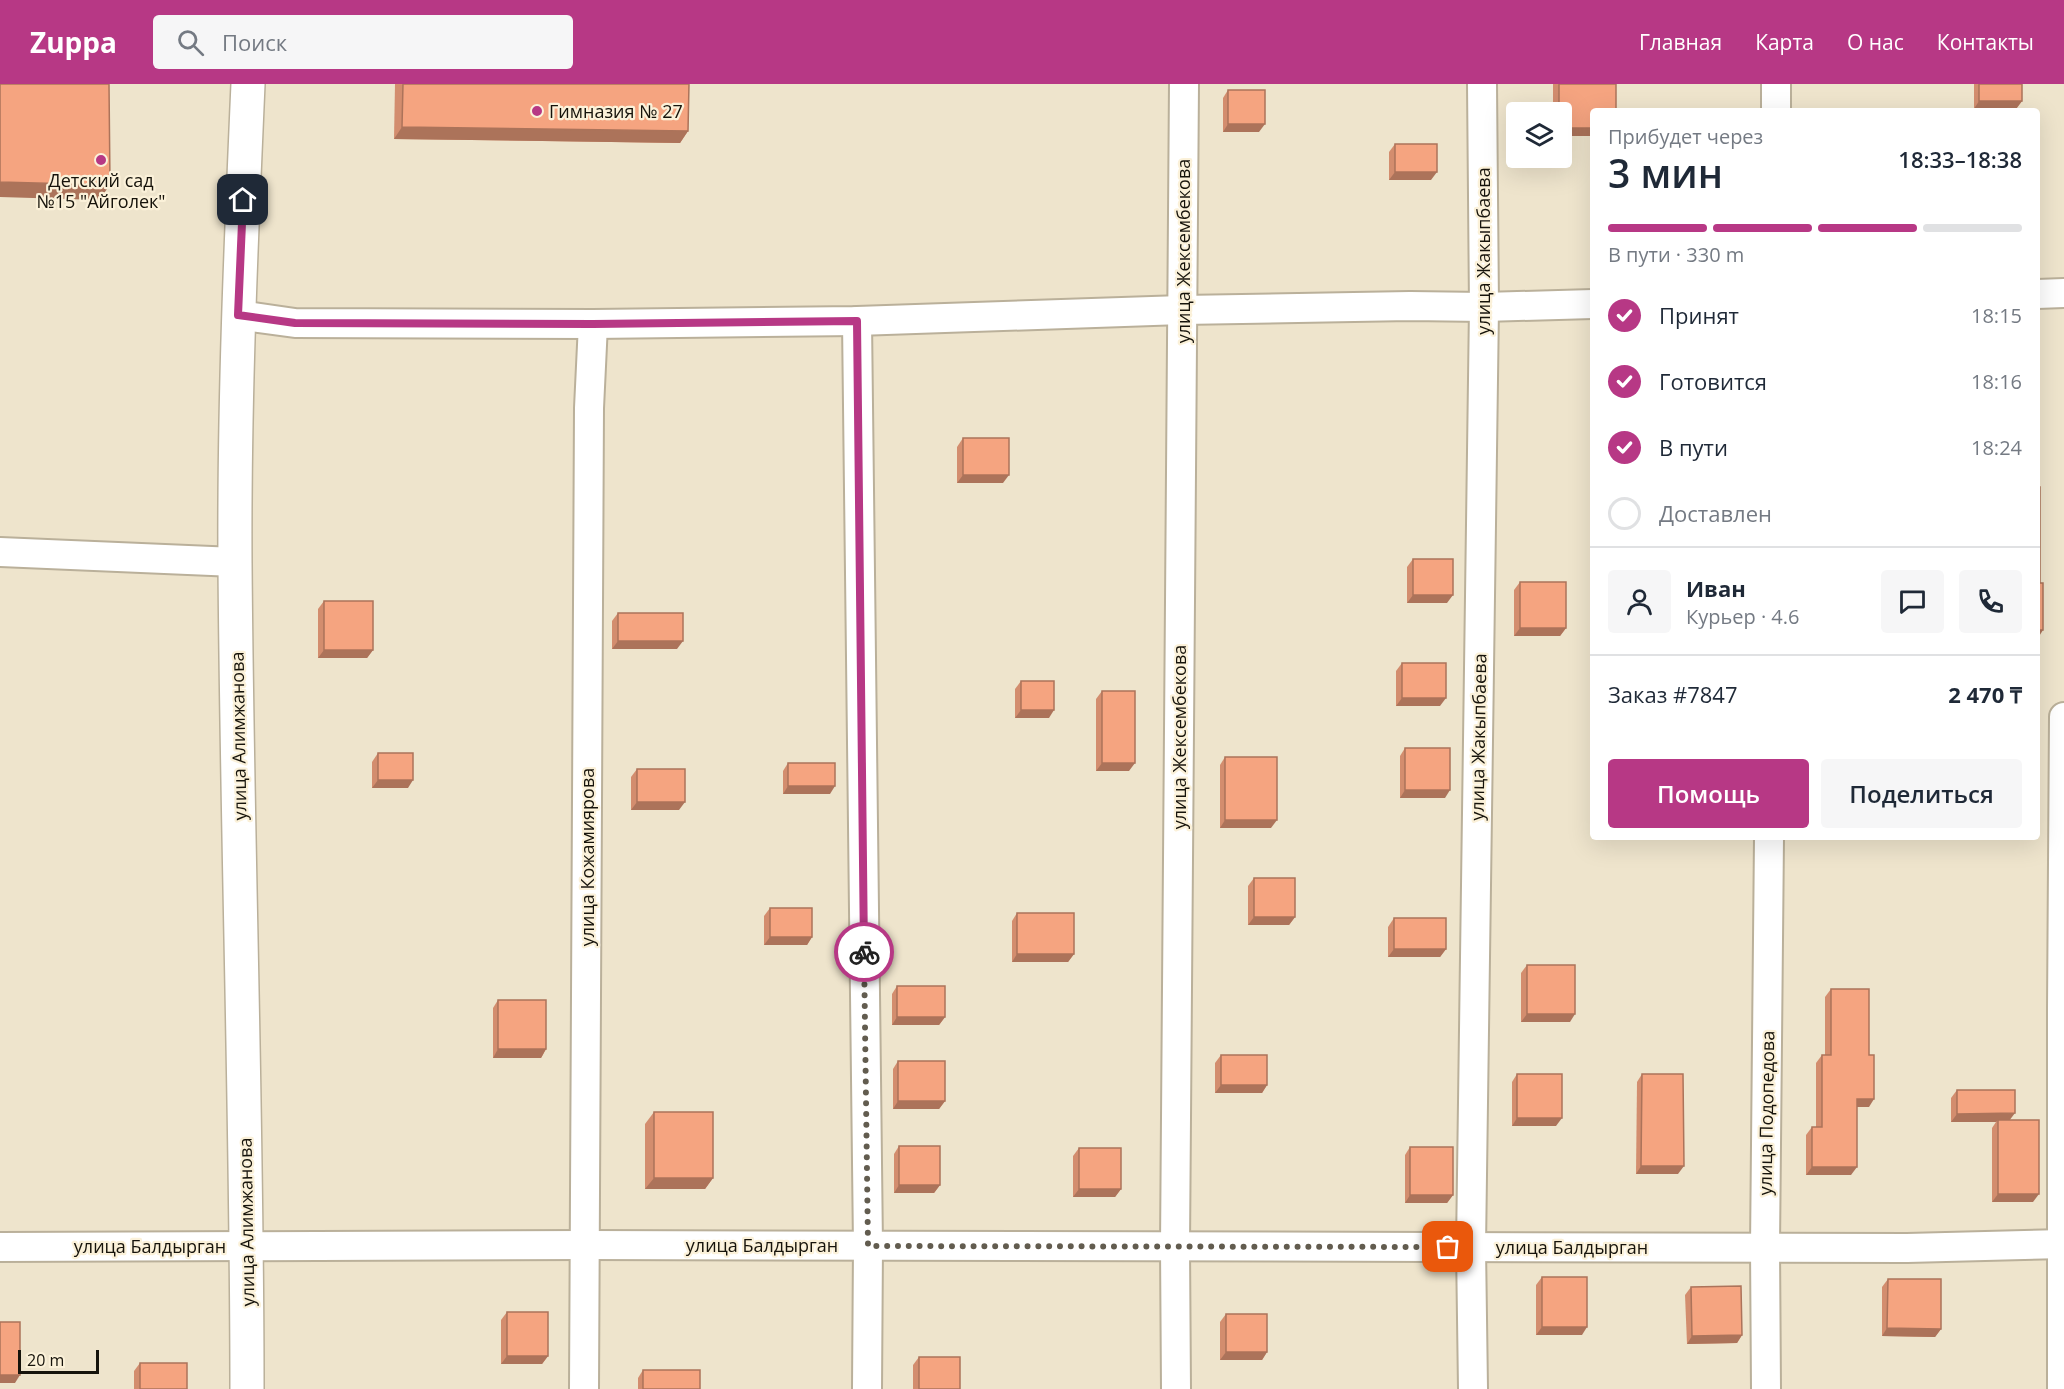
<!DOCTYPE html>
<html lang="ru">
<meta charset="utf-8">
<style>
:root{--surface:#fff;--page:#f6f6f7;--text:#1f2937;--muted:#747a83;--line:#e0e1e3;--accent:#b73885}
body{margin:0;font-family:"Open Sans",sans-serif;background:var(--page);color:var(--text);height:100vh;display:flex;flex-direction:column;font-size:22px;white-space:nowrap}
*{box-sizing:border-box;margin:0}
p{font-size:20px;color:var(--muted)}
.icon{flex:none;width:33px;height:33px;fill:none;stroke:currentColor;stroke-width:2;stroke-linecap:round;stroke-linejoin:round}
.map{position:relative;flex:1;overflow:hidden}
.details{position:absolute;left:1590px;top:24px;width:450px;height:732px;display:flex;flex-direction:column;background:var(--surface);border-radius:6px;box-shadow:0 6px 24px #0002}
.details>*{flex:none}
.tools{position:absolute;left:1506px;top:18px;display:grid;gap:12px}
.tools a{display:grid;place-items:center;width:66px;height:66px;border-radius:6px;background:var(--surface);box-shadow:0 6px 24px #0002;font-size:30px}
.scale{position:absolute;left:18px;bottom:15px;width:81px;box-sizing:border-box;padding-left:6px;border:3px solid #16130b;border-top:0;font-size:16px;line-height:21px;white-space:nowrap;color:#16130b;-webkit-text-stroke:4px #fbf1d9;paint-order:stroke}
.pin{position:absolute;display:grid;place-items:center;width:51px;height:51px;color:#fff;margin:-26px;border-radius:12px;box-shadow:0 3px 9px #0006}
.courier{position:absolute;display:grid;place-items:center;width:60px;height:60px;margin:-30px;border:4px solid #b73885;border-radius:50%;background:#fff;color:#222;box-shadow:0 2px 8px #0007}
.overview em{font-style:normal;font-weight:600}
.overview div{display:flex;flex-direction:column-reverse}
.overview{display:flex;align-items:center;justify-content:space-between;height:102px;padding:0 18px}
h1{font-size:39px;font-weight:600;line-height:45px}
.bar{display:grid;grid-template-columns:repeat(4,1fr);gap:9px 6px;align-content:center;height:72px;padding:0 18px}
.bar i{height:8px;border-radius:4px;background:var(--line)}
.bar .active{background:var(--accent)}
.bar p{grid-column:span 4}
.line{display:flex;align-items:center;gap:15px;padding:0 18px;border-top:2px solid var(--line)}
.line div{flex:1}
.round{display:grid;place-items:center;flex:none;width:63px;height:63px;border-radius:6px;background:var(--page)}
ol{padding:0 18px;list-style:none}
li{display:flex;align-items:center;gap:18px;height:66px}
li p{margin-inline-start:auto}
li .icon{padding:6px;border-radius:50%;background:var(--accent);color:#fff;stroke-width:4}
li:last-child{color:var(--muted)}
li i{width:33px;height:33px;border:3px solid var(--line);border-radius:50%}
.button{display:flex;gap:12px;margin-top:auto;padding:12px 18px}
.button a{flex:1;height:69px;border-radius:6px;background:var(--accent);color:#fff;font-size:24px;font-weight:600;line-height:69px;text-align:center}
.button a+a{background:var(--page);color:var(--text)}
header{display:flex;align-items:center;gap:36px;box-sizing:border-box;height:84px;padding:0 30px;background:var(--accent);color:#fff}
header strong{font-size:28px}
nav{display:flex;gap:33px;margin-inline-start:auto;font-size:21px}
.search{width:420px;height:54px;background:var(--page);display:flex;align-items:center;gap:15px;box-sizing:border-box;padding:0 21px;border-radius:6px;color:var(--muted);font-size:22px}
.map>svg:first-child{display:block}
</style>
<header>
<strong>Zuppa</strong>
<div class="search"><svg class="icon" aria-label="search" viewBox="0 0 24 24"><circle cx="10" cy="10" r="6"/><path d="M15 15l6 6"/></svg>Поиск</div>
<nav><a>Главная</a><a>Карта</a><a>О нас</a><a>Контакты</a></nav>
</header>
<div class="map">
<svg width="2064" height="1305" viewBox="0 0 2064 1305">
<rect width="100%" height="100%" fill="#eee4cc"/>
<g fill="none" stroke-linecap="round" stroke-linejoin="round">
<defs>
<g id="minor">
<polyline points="1776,27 1776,0"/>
<polyline points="2037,210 2064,209"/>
<polyline points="238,231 295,239 593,240 857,237 1182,226 1410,222 1484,223 1593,220"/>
<polyline points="857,237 868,1162 867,1305"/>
<polyline points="0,468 235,478"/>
<polyline points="0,1163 585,1161 1907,1164 2064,1160"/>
<polyline points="584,1305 589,324 593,240"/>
<polyline points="1176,1305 1175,1163 1184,0"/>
<polyline points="1473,1305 1471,1163 1484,223 1482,0"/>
<polyline points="1766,1305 1765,1163 1769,753"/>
<polyline points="2062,1305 2062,924 2064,633"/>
</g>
<path id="tertiary" d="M247,1305c0,-276 -10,-551 -12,-826 -1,-160 6,-320 13,-479"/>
</defs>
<use href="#minor" stroke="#bab09a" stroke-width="32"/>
<use href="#tertiary" stroke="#bab09a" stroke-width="36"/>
<use href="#minor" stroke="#fff" stroke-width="28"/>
<use href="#tertiary" stroke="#fff" stroke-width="33"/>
</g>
<g fill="#d38d6e">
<polygon points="395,0 689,0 688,47 680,59 394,55"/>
<polygon points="1553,0 1616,0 1593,52 1562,52 1562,28 1553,28"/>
<polygon points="1974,0 2022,0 2022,17 2016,25 1974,25"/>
<polygon points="1228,6 1259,48 1223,48 1223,14"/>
<polygon points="1395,60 1431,96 1389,96 1389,68"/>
<polygon points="963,354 1003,399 957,399 957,363"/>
<polygon points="1413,475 1447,519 1407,519 1407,483"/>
<polygon points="1520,498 1566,544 1560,552 1514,552 1514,506"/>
<polygon points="324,517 373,566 367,574 318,574 318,525"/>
<polygon points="618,529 677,565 612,565 612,537"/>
<polygon points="1402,579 1440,622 1396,622 1396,587"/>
<polygon points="1021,597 1049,634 1015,634 1015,605"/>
<polygon points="1102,607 1129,687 1096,687 1096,615"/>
<polygon points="1405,664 1445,714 1400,714 1400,672"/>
<polygon points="378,669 408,704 372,704 372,678"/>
<polygon points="1225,673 1271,744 1220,744 1220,681"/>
<polygon points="788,679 830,710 783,710 783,687"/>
<polygon points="637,685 679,726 631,726 631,693"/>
<polygon points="1254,794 1295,833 1289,841 1248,841 1248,802"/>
<polygon points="770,824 812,853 807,861 764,861 764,832"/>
<polygon points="1017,829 1074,870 1068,878 1012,878 1012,837"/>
<polygon points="1394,834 1446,865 1440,873 1388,873 1388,843"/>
<polygon points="1527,881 1570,938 1521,938 1521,889"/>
<polygon points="897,902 945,933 939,941 892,941 892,910"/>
<polygon points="1831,905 1869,1023 1857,1023 1851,1091 1806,1091 1806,1051 1812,1043 1816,1043 1816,979 1822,971 1825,971 1825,913"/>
<polygon points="498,916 546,965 541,974 493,974 493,924"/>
<polygon points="1221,971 1267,1001 1262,1009 1215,1009 1215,979"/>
<polygon points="898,977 945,1017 939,1025 893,1025 893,985"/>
<polygon points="1517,990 1556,1042 1512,1042 1512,998"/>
<polygon points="1642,990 1678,1090 1636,1090 1637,998"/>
<polygon points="1957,1006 2010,1036 2033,1118 1992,1118 1992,1044 1996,1038 1951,1038 1951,1014"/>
<polygon points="654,1028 713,1094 705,1105 645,1105 645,1040"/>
<polygon points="899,1062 940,1101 934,1109 894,1109 894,1070"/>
<polygon points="1410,1063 1453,1111 1447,1119 1405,1119 1405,1071"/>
<polygon points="1079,1064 1121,1105 1115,1113 1073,1113 1073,1072"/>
<polygon points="1542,1193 1582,1251 1536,1251 1536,1201"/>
<polygon points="1888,1195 1941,1245 1935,1253 1882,1252 1882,1203"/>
<polygon points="1691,1203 1742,1251 1737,1259 1687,1260 1685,1211"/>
<polygon points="507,1228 548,1272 542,1280 501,1280 501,1236"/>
<polygon points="1226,1230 1267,1268 1262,1276 1220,1276 1220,1238"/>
<polygon points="919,1273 960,1305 913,1305 913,1281"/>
<polygon points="140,1279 187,1305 134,1305 134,1287"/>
<polygon points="643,1286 700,1305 638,1305 638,1294"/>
</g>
<g fill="#ac735a">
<polygon points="1979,17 2022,17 2016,25 1974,25"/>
<polygon points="1228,40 1265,40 1259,48 1223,48"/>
<polygon points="402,43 688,47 680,59 394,55"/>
<rect x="1562" y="44" width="31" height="8"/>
<polygon points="1395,88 1437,88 1431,96 1389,96"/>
<polygon points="0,98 110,101 99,116 0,113"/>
<polygon points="963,391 1009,391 1003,399 957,399"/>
<polygon points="1413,511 1453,511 1447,519 1407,519"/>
<polygon points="1520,544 1566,544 1560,552 1514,552"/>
<polygon points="2037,546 2043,546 2038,554 2037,554"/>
<polygon points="618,557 683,557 677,565 612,565"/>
<polygon points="324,566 373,566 367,574 318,574"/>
<polygon points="1402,614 1446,614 1440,622 1396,622"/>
<polygon points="1021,626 1054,626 1049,634 1015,634"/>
<polygon points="1102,679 1135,679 1129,687 1096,687"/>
<polygon points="378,696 413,696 408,704 372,704"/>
<polygon points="788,702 835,702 830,710 783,710"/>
<polygon points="1405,706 1450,706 1445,714 1400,714"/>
<polygon points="637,718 685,718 679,726 631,726"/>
<polygon points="1225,736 1277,736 1271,744 1220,744"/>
<polygon points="1254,833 1295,833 1289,841 1248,841"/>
<polygon points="770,853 812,853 807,861 764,861"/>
<polygon points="1394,865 1446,865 1440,873 1388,873"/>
<polygon points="1017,870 1074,870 1068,878 1012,878"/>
<polygon points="1527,930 1575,930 1570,938 1521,938"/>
<polygon points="897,933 945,933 939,941 892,941"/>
<polygon points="498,965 546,965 541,974 493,974"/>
<polygon points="1221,1001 1267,1001 1262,1009 1215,1009"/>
<polygon points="1857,1015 1874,1015 1869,1023 1851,1023"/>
<polygon points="898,1017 945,1017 939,1025 893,1025"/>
<polygon points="2015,1029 2009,1037 1998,1036 1996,1038 1951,1038 1957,1030"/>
<polygon points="1517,1034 1562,1034 1556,1042 1512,1042"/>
<polygon points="1641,1082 1684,1082 1678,1090 1636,1090"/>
<polygon points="1812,1083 1857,1083 1851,1091 1806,1091"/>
<polygon points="654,1094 713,1094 705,1105 645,1105"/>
<polygon points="899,1101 940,1101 934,1109 894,1109"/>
<polygon points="1079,1105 1121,1105 1115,1113 1073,1113"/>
<polygon points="1998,1110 2039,1110 2033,1118 1992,1118"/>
<polygon points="1410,1111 1453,1111 1447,1119 1405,1119"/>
<polygon points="1542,1243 1587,1243 1582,1251 1536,1251"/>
<polygon points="1887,1244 1941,1245 1935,1253 1882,1252"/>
<polygon points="1742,1251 1737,1259 1687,1260 1692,1252"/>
<polygon points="1226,1268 1267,1268 1262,1276 1220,1276"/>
<polygon points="507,1272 548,1272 542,1280 501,1280"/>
<polygon points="0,1291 20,1291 15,1299 0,1299"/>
</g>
<g fill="#f5a480" stroke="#ac735a" stroke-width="1.5">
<polygon points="0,0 109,0 110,101 0,98"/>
<polygon points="403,0 689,0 688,47 402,43"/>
<polygon points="1559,0 1616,0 1616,27 1593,27 1593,44 1562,44 1562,28 1559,28"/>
<rect x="1979" y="0" width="43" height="17"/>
<rect x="1228" y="6" width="37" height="34"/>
<rect x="1395" y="60" width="42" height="28"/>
<rect x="963" y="354" width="46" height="37"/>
<polygon points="2037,403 2040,403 2040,499 2043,499 2043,546 2037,546"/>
<rect x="1413" y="475" width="40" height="36"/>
<rect x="1520" y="498" width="46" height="46"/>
<rect x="324" y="517" width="49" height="49"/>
<rect x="618" y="529" width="65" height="28"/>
<rect x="1402" y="579" width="44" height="35"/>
<rect x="1021" y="597" width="33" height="29"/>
<rect x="1102" y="607" width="33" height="72"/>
<rect x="1405" y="664" width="45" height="42"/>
<rect x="378" y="669" width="35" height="27"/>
<rect x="1225" y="673" width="52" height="63"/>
<rect x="788" y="679" width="47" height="23"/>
<rect x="637" y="685" width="48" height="33"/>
<rect x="1254" y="794" width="41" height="39"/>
<rect x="770" y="824" width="42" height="29"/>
<rect x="1017" y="829" width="57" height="41"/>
<rect x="1394" y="834" width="52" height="31"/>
<rect x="1527" y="881" width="48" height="49"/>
<rect x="897" y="902" width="48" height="31"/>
<polygon points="1831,905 1869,905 1869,971 1874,971 1874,1015 1857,1015 1857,1083 1812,1083 1812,1043 1822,1043 1822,971 1831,971"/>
<rect x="498" y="916" width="48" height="49"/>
<rect x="1221" y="971" width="46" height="30"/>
<rect x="898" y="977" width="47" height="40"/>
<rect x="1517" y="990" width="45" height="44"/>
<polygon points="1642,990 1683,990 1684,1082 1641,1082"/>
<polygon points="1957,1006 2015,1006 2015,1029 1957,1030"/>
<rect x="654" y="1028" width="59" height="66"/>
<rect x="1998" y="1036" width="41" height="74"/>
<rect x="899" y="1062" width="41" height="39"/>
<rect x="1410" y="1063" width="43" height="48"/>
<rect x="1079" y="1064" width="42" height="41"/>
<rect x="1542" y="1193" width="45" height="50"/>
<polygon points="1888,1195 1941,1195 1941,1245 1887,1244"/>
<polygon points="1741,1202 1742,1251 1692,1252 1691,1203"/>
<rect x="507" y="1228" width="41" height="44"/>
<rect x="1226" y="1230" width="41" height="38"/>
<rect x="0" y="1238" width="20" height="53"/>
<rect x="919" y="1273" width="41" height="32"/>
<rect x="140" y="1279" width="47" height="26"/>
<rect x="643" y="1286" width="57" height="19"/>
</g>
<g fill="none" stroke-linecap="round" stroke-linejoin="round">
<polyline stroke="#625c4f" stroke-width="6" stroke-dasharray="0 10.8" points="864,868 868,1162 1448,1163"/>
<polyline stroke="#b73885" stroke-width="8" points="243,116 238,231 295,239 593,240 857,237 864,868"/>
</g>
<g fill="#b73885" stroke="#fbf1d9" stroke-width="2">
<circle cx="537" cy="27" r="6"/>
<circle cx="101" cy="76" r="6"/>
</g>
<g text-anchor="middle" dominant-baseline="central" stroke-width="4.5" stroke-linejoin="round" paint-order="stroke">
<g font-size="18" fill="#16130b" stroke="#fbf1d9" text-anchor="start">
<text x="549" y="27">Гимназия № 27</text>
<text x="101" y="96" text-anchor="middle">Детский сад<tspan x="101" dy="21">№15 "Айголек"</tspan></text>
</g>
<g font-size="18" fill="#16130b" stroke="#fbf1d9">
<text transform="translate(1183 167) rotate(-90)">улица Жексембекова</text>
<text transform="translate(1483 167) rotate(-90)">улица Жакыпбаева</text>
<text transform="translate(238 652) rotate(-91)">улица Алимжанова</text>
<text transform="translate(1179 653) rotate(-90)">улица Жексембекова</text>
<text transform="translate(1478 653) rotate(-89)">улица Жакыпбаева</text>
<text transform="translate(587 773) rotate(-90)">улица Кожамиярова</text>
<text transform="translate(1766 1029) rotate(-89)">улица Подопедова</text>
<text transform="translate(246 1138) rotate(-91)">улица Алимжанова</text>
<text x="762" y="1161">улица Балдырган</text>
<text x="150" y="1162">улица Балдырган</text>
<text x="1572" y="1163">улица Балдырган</text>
</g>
</g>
</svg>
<div class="tools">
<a><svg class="icon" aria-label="layers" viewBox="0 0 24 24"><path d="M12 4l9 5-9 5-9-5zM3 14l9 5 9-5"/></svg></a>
</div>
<div class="scale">20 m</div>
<div class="pin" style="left:1448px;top:1163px;background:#ea580c"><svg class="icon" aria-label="bag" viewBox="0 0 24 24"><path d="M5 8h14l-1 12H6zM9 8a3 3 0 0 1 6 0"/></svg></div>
<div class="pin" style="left:243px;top:116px;background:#1f2937"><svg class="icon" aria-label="home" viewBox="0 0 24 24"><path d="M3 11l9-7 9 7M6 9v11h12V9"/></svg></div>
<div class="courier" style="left:864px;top:868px"><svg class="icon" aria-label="bike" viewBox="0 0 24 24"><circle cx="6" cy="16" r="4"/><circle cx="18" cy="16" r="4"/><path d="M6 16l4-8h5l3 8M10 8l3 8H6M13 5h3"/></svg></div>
<section class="details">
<div class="overview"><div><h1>3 мин</h1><p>Прибудет через</p></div><em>18:33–18:38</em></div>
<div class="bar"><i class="active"></i><i class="active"></i><i class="active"></i><i></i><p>В пути · 330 m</p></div>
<ol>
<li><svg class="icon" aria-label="check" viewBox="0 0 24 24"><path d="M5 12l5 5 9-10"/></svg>Принят<p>18:15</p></li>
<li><svg class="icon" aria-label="check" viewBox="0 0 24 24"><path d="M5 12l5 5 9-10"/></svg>Готовится<p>18:16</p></li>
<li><svg class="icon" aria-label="check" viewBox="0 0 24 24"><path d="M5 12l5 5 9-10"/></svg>В пути<p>18:24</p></li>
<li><i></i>Доставлен</li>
</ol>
<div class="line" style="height:108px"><a class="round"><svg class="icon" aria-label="person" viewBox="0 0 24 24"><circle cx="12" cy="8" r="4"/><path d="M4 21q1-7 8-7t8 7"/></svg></a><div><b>Иван</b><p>Курьер · 4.6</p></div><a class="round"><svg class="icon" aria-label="chat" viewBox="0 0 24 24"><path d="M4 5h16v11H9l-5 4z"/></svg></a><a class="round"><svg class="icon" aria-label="phone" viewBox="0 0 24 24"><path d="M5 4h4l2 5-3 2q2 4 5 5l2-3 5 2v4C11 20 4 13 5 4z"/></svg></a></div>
<div class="line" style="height:78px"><div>Заказ #7847</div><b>2 470 ₸</b></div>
<div class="button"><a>Помощь</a><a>Поделиться</a></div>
</section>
</div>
